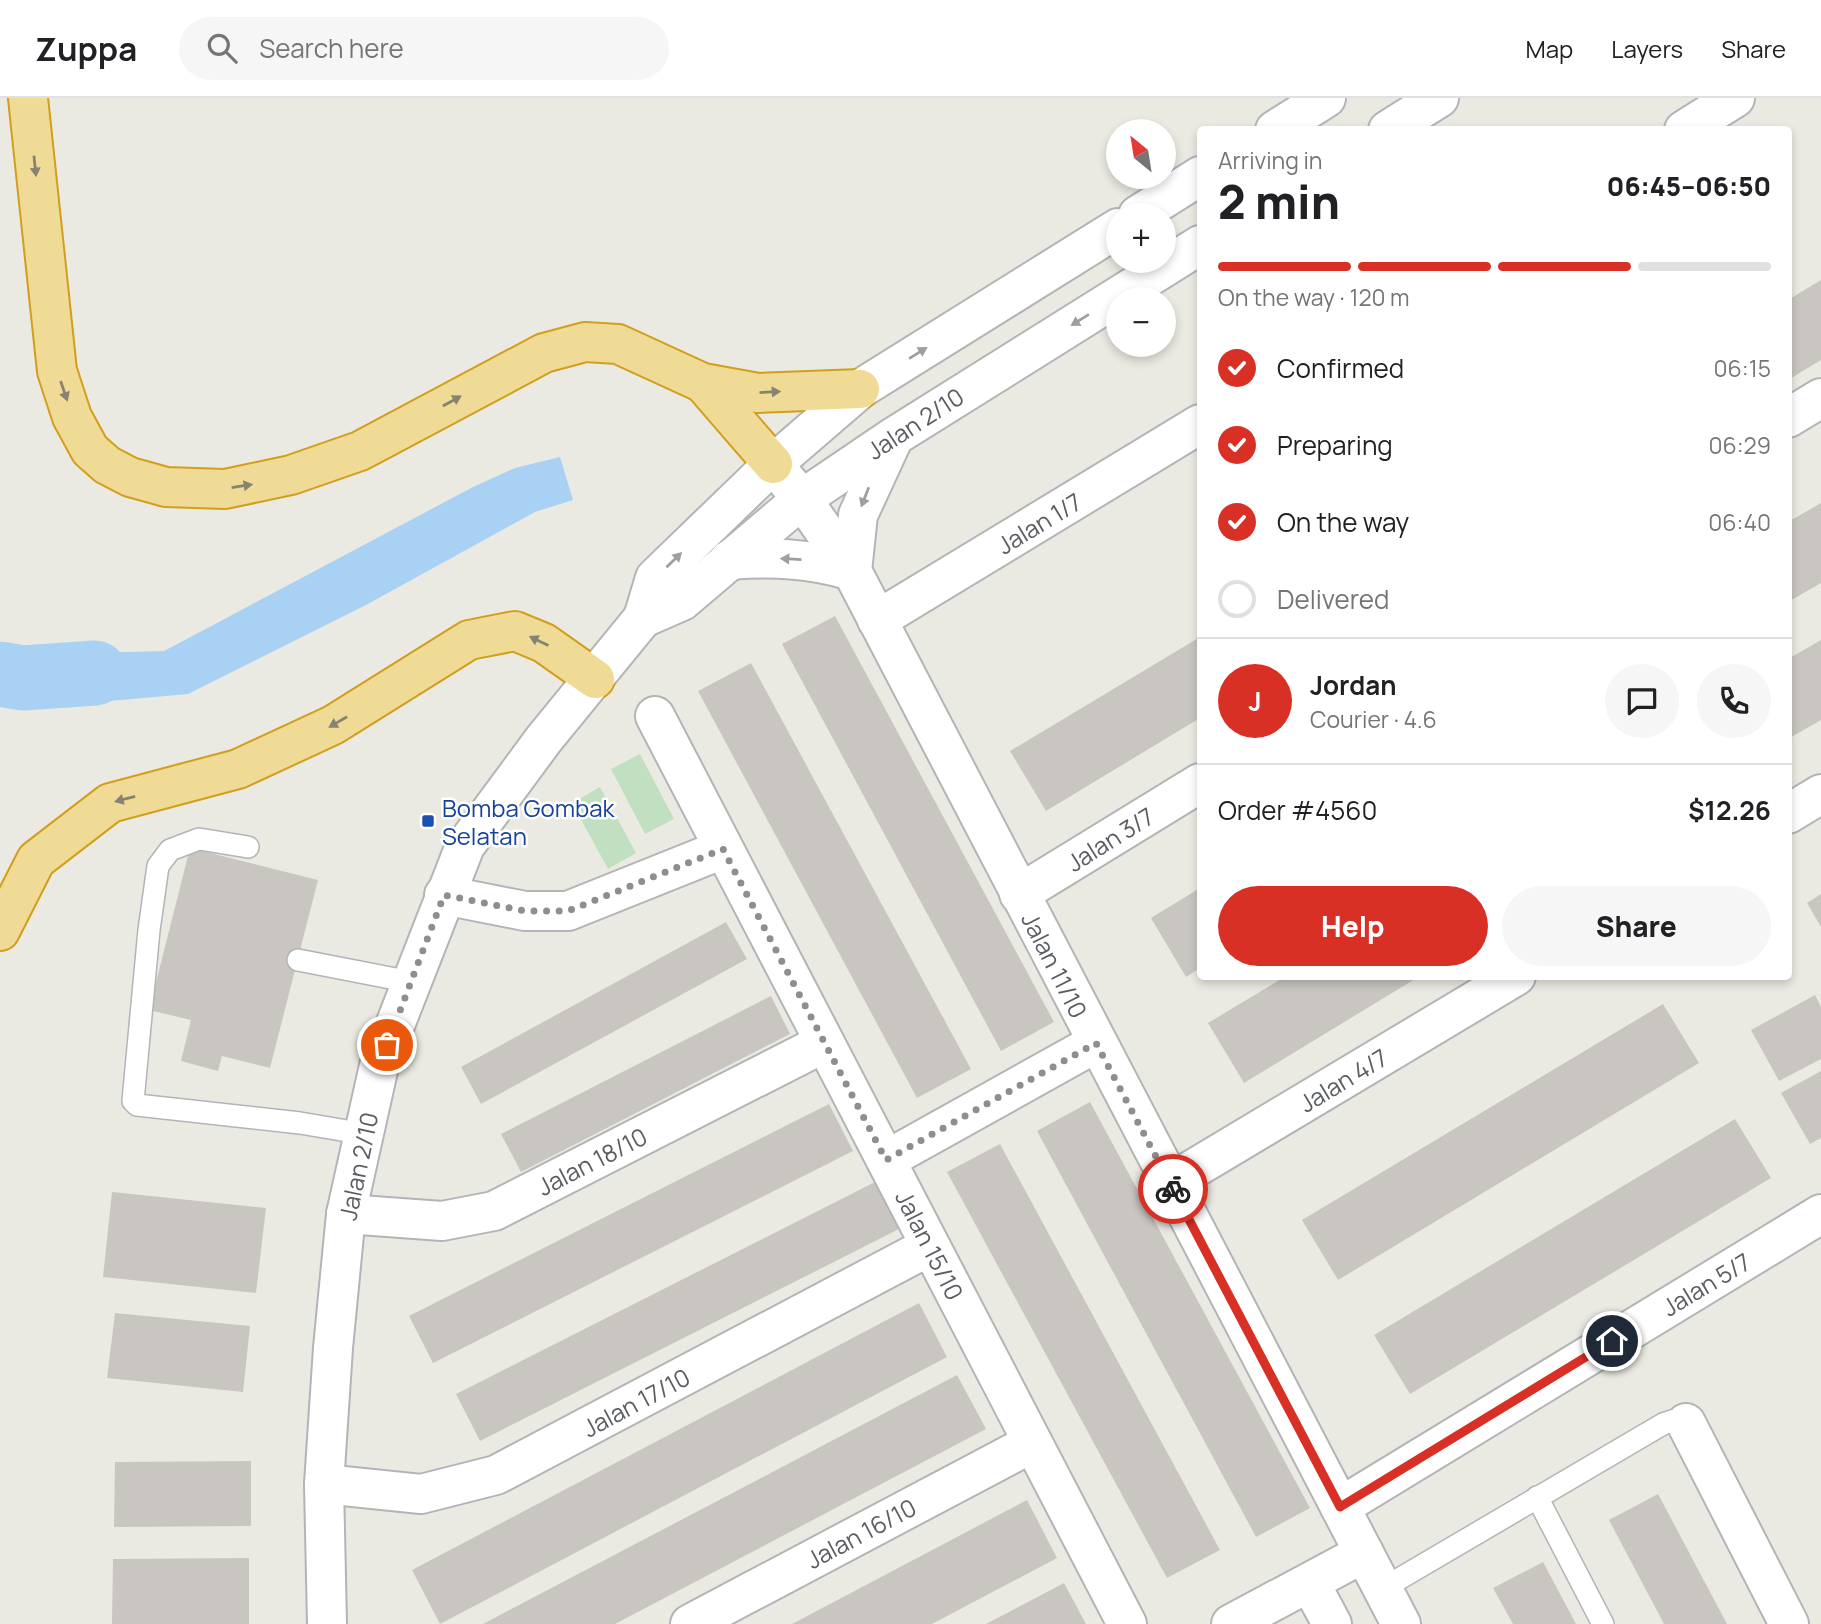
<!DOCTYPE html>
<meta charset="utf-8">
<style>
:root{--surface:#fff;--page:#f6f6f6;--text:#202124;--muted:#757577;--line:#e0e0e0;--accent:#d93025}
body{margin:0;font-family:Manrope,sans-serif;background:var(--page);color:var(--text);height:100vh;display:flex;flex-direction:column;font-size:26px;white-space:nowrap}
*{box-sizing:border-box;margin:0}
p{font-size:23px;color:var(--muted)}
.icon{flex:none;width:38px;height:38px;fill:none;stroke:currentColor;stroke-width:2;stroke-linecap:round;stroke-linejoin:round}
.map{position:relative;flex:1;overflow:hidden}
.sheet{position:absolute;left:1197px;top:28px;width:595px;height:854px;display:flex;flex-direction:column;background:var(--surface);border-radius:7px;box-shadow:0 4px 10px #0003}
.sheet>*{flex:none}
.needle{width:46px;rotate:330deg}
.tools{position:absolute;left:1106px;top:21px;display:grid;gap:14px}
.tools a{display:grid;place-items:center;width:70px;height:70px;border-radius:50%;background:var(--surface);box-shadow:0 4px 10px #0003;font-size:35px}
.pin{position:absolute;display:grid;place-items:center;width:60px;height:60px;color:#fff;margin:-30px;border:4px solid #fff;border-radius:50%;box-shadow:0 2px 7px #0007}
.courier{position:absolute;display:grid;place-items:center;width:70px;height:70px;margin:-35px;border:5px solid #d93025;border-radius:50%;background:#fff;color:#222;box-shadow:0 2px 9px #0007}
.summary em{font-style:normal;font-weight:800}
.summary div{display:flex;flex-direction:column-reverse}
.summary{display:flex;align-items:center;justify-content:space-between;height:119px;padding:0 21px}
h1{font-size:46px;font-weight:800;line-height:52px}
.bar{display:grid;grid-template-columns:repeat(4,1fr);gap:10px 7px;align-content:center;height:84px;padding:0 21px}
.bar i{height:9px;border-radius:5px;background:var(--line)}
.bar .active{background:var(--accent)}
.bar p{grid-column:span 4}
.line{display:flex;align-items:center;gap:18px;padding:0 21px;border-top:2px solid var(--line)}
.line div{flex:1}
.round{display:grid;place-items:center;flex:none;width:74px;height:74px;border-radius:37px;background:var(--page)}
ol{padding:0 21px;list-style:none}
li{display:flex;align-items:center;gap:21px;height:77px}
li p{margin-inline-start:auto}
li .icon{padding:7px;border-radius:50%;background:var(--accent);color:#fff;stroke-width:4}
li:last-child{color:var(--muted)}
li i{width:38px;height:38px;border:4px solid var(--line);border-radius:50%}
.action{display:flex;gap:14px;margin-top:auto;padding:14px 21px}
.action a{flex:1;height:80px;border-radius:42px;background:var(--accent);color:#fff;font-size:28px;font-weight:800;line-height:80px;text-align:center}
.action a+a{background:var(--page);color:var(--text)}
header{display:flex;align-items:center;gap:42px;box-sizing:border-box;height:98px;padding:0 35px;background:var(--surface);border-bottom:2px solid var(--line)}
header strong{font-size:33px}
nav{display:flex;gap:38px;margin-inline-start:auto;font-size:24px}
.search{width:490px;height:63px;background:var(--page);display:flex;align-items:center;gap:18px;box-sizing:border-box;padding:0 24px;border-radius:38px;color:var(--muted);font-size:26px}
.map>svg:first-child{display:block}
</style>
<header>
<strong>Zuppa</strong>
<div class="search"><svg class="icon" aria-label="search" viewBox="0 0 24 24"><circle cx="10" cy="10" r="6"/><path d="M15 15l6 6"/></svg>Search here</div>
<nav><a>Map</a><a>Layers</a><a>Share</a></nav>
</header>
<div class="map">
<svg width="1821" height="1526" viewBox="0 0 1821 1526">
<rect width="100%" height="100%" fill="#ebeae2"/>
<g fill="#c1e0c2">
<polygon points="640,656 674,721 645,736 611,671"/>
<polygon points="600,689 636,755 608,771 572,705"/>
</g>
<polygon fill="#a9d1f4" points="560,359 573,402 535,414 366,507 188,596 54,608 4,604 10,557 164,553 473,389 515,370"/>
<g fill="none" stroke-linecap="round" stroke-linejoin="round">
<polyline stroke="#a9d1f4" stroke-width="65" points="0,576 23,580 95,575"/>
</g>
<g fill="#c9c6c1">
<polygon points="1821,182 1821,262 1788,282 1788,202"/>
<polygon points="1821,405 1821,485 1788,504 1788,424"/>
<polygon points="835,518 1054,924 1001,953 782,546"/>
<polygon points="1200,539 1200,620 1046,713 1010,653"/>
<polygon points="1821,542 1821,622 1788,641 1788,561"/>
<polygon points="751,565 971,971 917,1000 698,593"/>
<polygon points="190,750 318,782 270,970 222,958 218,973 181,963 191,922 149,912"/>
<polygon points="1200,790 1200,870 1186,879 1151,820"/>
<polygon points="1821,796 1821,829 1807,805"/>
<polygon points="726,824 747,861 481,1006 461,969"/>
<polygon points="1286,878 1420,878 1244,985 1208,925"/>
<polygon points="1815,897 1821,909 1821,961 1779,983 1751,932"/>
<polygon points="771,898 790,936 521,1074 501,1036"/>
<polygon points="1663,906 1699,965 1338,1182 1302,1122"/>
<polygon points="1821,973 1821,1040 1810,1046 1781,995"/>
<polygon points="1090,1004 1310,1410 1256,1439 1037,1033"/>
<polygon points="829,1006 853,1053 433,1265 409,1218"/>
<polygon points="1735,1021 1771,1080 1410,1296 1374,1237"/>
<polygon points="1000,1046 1220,1452 1167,1480 947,1074"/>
<polygon points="875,1084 899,1131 480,1343 456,1296"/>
<polygon points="112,1094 266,1110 256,1195 103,1179"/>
<polygon points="919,1205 947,1259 440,1526 412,1472"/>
<polygon points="115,1215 250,1228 243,1294 107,1280"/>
<polygon points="957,1277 986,1331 615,1526 483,1526"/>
<polygon points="251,1363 251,1428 114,1429 115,1364"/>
<polygon points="1658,1396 1727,1526 1664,1526 1609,1422"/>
<polygon points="1027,1402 1057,1460 932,1526 792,1526"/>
<polygon points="249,1460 249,1526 112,1526 113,1461"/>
<polygon points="1543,1464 1576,1526 1513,1526 1493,1490"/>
<polygon points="1064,1485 1086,1526 986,1526"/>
</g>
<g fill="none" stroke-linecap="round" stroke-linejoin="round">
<defs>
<g id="service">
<polyline points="248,749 199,741 170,752 158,768 149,832 133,1003 137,1007 300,1025 365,1036"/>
<polyline points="298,862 411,884"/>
<polyline points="1537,1399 1603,1526"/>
<polyline points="1382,1491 1663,1326 1675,1322 1686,1325"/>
</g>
<g id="minor">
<polyline points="1684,32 1735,0"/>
<polyline points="1788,320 1821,300"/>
<polyline points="773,366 802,401 852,473 1401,1526"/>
<polyline points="877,522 1200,326"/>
<polyline points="655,618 1127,1526"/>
<polyline points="1788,716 1821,696"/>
<polyline points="1019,796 1200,685"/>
<polyline points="444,797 525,813 568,813 723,751"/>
<polyline points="886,1062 1096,945"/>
<polyline points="1170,1085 1516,878"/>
<polyline points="346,1116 442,1123 494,1113 824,945"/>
<polyline points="1686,1325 1789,1526"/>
<polyline points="324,1386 421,1396 496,1377 930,1148"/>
<polyline points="1340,1409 1821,1116"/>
<polyline points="1310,1485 1332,1526"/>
<polyline points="327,1526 324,1386 333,1250 346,1116 379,968 465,748 544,641 643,520"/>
<polyline points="690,1526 1032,1345"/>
<polyline points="1231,1526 1364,1455"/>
</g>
<g id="tertiary">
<polyline points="1275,32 1326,0"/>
<polyline points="1388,32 1439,0"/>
<polyline points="1138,117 1200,78"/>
<path d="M729,462c42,-3 82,-2 123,11l6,-56 35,-76"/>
<polyline points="643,520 682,503 802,401 895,338 1200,147"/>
<polyline points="643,520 655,480 773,366 860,291 1118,130"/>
</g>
<g id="motorway">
<polyline points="28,0 57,273 72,319 90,352 107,367 130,379 166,389 225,391 291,377 360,353 544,255 585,244 618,246 703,285 758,295 860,291"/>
<polyline points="703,285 773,366"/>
<polyline points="0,833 36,762 110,705 238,671 333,627 469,542 515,533 544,545 595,581"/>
</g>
</defs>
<use href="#service" stroke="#b3b4b8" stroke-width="24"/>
<use href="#minor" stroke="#b3b4b8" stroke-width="42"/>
<use href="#tertiary" stroke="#b3b4b8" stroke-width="42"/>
<use href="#motorway" stroke="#d29e1b" stroke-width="42"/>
<use href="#service" stroke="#fff" stroke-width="21"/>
<use href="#minor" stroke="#fff" stroke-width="38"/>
<use href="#tertiary" stroke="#fff" stroke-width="38"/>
<use href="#motorway" stroke="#efdb95" stroke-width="38"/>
</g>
<defs><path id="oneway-solid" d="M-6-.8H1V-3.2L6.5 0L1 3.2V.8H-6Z" transform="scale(1.75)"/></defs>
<g fill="#878371">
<use href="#oneway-solid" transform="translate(35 68) rotate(84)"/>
<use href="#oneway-solid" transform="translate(64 293) rotate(71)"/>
<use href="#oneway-solid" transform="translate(770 294) rotate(-3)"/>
<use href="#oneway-solid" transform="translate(452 303) rotate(-29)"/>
<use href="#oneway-solid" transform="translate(242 388) rotate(-9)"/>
<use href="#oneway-solid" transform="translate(539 543) rotate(-154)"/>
<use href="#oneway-solid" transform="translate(338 624) rotate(150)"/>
<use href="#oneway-solid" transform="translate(125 701) rotate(165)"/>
</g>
<g fill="#9c9ea0">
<use href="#oneway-solid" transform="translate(1080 222) rotate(148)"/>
<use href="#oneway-solid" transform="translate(918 255) rotate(-32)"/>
<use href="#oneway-solid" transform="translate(865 399) rotate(111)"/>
<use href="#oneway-solid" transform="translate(791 461) rotate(-177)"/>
<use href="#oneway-solid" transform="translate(674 462) rotate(-44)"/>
</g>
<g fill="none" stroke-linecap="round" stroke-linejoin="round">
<polyline stroke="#8d8e8e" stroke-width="7" stroke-dasharray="0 12.6" points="387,947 444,797 525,813 568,813 723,751 886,1062 1096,945 1173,1091"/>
<polyline stroke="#d93025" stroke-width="9" points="1173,1091 1340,1409 1612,1243"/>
</g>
<rect fill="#1a4fb4" stroke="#fff" stroke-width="2.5" x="421" y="716" width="14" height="14" rx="3.5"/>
<g text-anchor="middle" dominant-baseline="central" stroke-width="5" stroke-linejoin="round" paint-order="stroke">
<g font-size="24" fill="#5a5d61" stroke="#fff">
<text transform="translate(915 325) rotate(-33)">Jalan 2/10</text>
<text transform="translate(1039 425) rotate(-31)">Jalan 1/7</text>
<text transform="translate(1110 741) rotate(-32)">Jalan 3/7</text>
<text transform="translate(1055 867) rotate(63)">Jalan 11/10</text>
<text transform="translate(1343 982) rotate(-31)">Jalan 4/7</text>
<text transform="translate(592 1063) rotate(-27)">Jalan 18/10</text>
<text transform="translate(358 1068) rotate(-78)">Jalan 2/10</text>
<text transform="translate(930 1147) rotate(63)">Jalan 15/10</text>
<text transform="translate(1706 1186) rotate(-31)">Jalan 5/7</text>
<text transform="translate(636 1304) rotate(-28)">Jalan 17/10</text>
<text transform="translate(861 1435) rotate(-28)">Jalan 16/10</text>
</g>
<g font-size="24" fill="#164399" stroke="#fff" text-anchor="start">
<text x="442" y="709">Bomba Gombak<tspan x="442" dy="28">Selatan</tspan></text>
</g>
</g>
</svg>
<div class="tools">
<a><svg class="needle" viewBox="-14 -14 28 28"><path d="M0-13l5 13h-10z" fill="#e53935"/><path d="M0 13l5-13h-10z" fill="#757577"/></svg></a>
<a>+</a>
<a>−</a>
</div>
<div class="pin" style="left:387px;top:947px;background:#ea580c"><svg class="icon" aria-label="bag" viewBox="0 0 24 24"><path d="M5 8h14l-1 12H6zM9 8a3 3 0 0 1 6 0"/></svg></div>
<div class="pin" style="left:1612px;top:1243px;background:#1f2937"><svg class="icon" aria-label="home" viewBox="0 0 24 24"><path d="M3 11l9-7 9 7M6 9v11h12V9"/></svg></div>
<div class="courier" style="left:1173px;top:1091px"><svg class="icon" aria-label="bike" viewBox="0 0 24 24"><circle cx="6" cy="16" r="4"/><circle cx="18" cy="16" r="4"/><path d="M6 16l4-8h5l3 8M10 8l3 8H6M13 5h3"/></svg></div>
<section class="sheet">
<div class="summary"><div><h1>2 min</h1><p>Arriving in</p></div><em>06:45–06:50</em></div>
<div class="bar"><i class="active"></i><i class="active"></i><i class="active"></i><i></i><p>On the way · 120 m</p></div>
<ol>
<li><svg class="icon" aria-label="check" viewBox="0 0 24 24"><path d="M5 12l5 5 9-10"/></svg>Confirmed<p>06:15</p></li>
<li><svg class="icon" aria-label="check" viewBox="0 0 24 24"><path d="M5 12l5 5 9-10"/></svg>Preparing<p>06:29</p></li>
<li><svg class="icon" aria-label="check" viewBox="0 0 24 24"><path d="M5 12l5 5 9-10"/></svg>On the way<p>06:40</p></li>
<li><i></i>Delivered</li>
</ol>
<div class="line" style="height:126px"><b class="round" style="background:var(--accent);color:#fff">J</b><div><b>Jordan</b><p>Courier · 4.6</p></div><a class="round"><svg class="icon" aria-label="chat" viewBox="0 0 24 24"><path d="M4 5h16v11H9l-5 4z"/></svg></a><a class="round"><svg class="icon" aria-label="phone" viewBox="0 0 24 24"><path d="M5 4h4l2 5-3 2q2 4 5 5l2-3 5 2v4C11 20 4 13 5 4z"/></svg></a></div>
<div class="line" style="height:91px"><div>Order #4560</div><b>$12.26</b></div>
<div class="action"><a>Help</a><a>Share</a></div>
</section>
</div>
